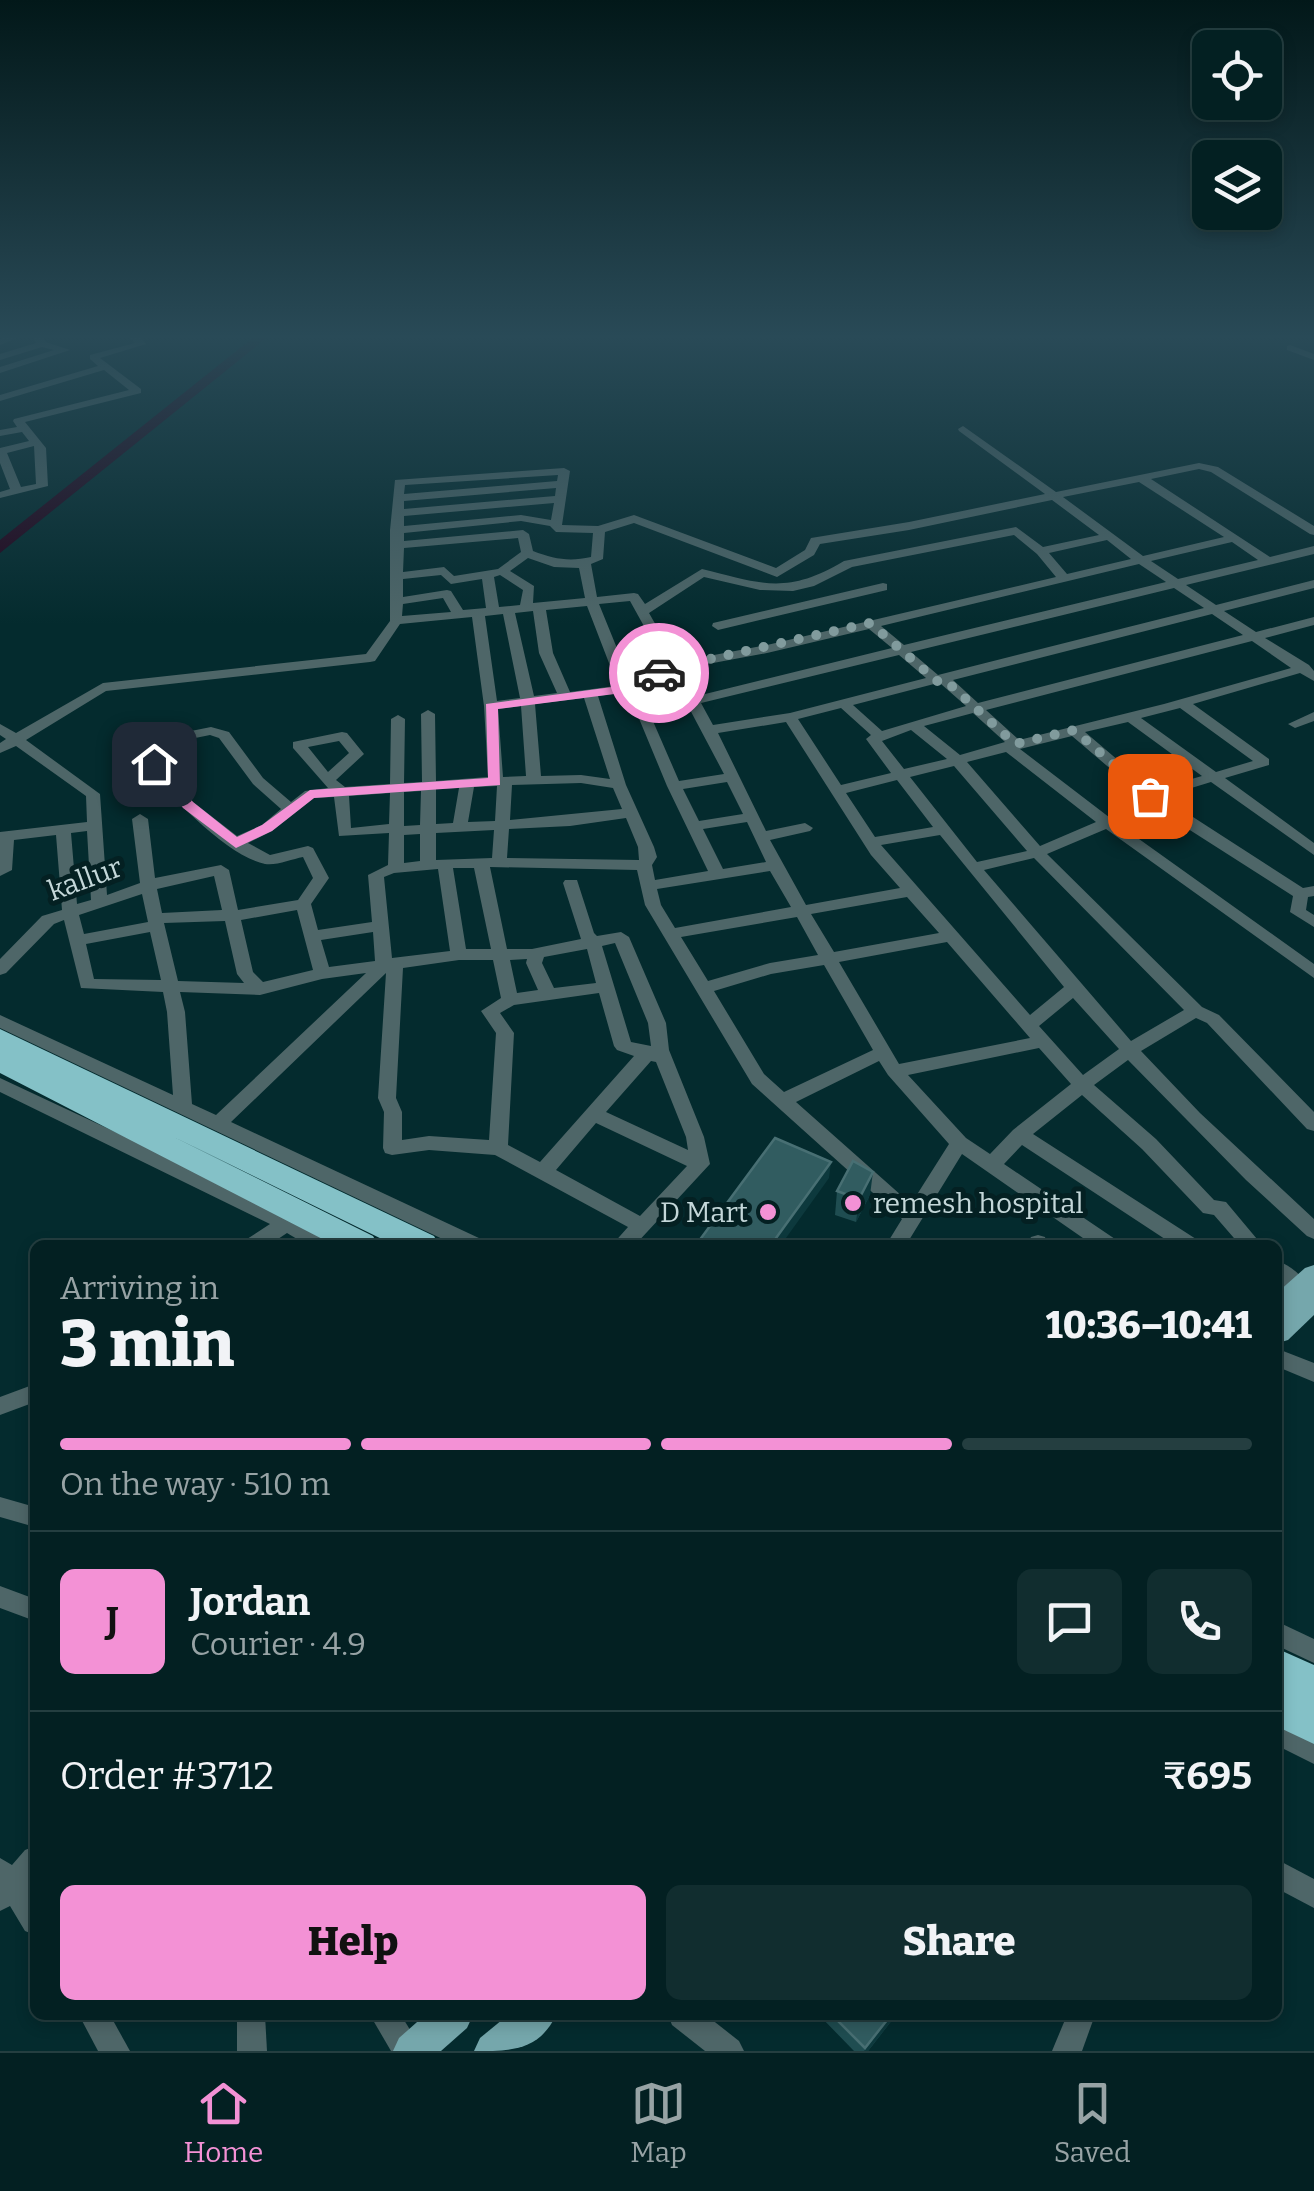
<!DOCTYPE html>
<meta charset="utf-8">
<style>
:root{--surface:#032022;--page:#112d2f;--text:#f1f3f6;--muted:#97a3a5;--line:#243e40;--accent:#f391d5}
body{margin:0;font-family:Bitter,serif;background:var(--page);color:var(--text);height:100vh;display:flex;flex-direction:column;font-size:38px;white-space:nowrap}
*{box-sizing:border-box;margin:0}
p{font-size:32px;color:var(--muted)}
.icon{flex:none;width:55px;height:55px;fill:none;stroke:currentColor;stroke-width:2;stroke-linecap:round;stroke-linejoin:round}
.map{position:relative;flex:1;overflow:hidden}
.sheet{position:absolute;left:30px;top:1240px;width:1252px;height:780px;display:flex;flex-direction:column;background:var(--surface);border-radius:15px;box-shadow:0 5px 15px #0003,0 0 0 2px var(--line)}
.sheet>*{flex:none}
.tools{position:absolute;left:1192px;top:30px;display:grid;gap:20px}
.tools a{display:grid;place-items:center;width:90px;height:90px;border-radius:15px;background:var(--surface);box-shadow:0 5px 15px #0003,0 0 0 2px var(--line);font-size:50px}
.pin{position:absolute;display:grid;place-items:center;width:85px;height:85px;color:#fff;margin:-42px;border-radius:20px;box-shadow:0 5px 15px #0006}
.courier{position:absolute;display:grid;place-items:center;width:100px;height:100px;margin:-50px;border:8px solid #f391d5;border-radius:50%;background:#fff;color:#222;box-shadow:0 2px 12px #0007}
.summary em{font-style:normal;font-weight:800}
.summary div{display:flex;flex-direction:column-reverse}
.summary{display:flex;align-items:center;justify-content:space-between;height:170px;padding:0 30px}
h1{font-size:65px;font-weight:800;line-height:75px}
.bar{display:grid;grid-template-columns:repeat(4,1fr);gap:15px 10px;align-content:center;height:120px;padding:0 30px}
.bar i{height:12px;border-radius:8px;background:var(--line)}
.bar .on{background:var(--accent)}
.bar p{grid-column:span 4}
.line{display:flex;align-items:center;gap:25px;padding:0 30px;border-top:2px solid var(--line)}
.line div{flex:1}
.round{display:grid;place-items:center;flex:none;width:105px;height:105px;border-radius:15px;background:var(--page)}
.cta{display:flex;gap:20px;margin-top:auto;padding:20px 30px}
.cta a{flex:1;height:115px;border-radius:15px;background:var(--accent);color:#111;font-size:40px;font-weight:800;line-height:115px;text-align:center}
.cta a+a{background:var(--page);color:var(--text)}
.menu{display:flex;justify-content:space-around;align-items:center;height:140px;border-top:2px solid var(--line);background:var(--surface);font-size:28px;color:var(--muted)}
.menu a{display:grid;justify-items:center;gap:5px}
.menu .on{color:var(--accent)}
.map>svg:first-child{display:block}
</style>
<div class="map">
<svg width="1314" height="2051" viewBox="0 0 1314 2051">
<rect width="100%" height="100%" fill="#042b2e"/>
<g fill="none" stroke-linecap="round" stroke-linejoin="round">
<polygon fill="#24051c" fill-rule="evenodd" points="255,336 269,336 0,553 0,540"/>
<g fill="#4e6668" fill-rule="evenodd">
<polygon points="7,336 22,336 0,345 0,339"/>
<polygon points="32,336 42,336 46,342 70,350 0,373 0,367 54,350 42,347 0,360 0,354 36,343"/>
<path d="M129,336h10l7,8 -46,14 41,31v4l-116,29 21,26 2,38 -48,12v-6l10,-3 -10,-26v-15l29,-7 -7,-9 -22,4v-6l17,-3 -4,-6 1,-2 115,-29 -25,-20 -104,31v-6l98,-29 -8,-7v-4l45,-12zM34,446l2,38 -15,3 -14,-34z"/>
<polygon points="1290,345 1314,354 1314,360 1287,350 1287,346"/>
<path d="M963,426l93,66 143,-29 19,4 96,59v9l-4,-1 -99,-62 -12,-3 -48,10 119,78 44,-11v8l-128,31 30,20 98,-25v8l-90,23 32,21 58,-15v8l-49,13 44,27 5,6v10l-14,-8 -107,31 76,55v6l-44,13 89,65v12l-103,-73 -49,15 141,91 11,-2v10l-6,1 -2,13 8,5v12l-24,-15 3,-16 -122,-78 -39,16 182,130v14l-208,-149 -59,25 155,153 17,8 95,97v19l-7,-2 -100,-106 -11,-5 -55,33 59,62 114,106v20l-7,-3 -61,-56 -118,-120 -34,25 62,54 58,61 12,2 36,43h-22l-26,-30 -11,-2 -61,-64 -60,-54 -49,39 163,105 3,6h-25l-152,-100 -18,19 111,75 3,6h-25l-131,-91 -56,91h-20l16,-26 -150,-135 -107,-179 -8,-35 -147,-3 17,82h25l49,-10 -18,-56 2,-3h12l17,53 3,3 24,-4 8,5 37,86 3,27 35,87 6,27 -75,81h-23l16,-18 -133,-72 -66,-5 -37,5 -7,-2 -2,-5 1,-36 -6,-14 8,-125 -155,149 250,117 3,6h-29l-455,-217v-13l173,80 -6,-83 -4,-20 -82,-4 -17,-68 -10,4 -48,49 -6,2v-16l42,-43 20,-6 -6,-75 -42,5 -2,30 -12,6v-44l87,-10 -1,-26 -70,-50 -16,7v-10l6,-4 -6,-4v-11l16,9 87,-50 263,-29 24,-33v-91l5,-50 169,-12 6,3 -8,54 36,1 36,-11 142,53 29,-18 6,-12 98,-16 136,-28 -86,-63 -1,-2zM558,475l-1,6 -153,13 1,-9zM1139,482l85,55 -81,19 -80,-59zM556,488l-1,8 -151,13v-8zM1052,500l47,35 -56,12 -27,-20 -172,34c-57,34 -82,23 -142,8l-57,35 -7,-10 -4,-1 -37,4 -6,-33 12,-5 2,-27 29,-9 143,54 37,-22 6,-11 89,-14zM554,503l-3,17 -30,-5 -117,11v-10zM521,521l29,5 6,6 37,1 -2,24c-22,5 -37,2 -58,-6l-4,-17 -6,-4 -119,11v-8zM1014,535l23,19 19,23 -289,68 -90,17 -28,-49 55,-36 56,13 33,1 21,-5 38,-19zM518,538l3,14 -23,17 -44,7 -10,-9 -41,5 1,-24zM1107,540l24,19 -64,15 -18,-21zM1232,542l26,18 -80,19 -27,-18zM528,558l26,9 25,1 6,30 -52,5 1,-17 -24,-15zM1139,564l27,18 -262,63 -23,-19zM441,575l10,9 31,-5 4,29 -23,2 -12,-19 -4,-1 -44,7v-18zM500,575l23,15 -3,15 -21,2 -5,-30zM1174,588l30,20 -266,67 -27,-23zM443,598l8,14 -49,4 1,-12zM630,601l35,63 -31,17 -11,-18 -24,-59zM587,606l22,57 14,22 -53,7 -17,-39 -7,-43zM533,611l6,42 18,40 -23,3 -19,-83zM503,614l17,84 -23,3 -12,-85zM1212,614l31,21 -265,68 -25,-23zM472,617l12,89 4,71 -52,4 -1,-67 -7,-4 -7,4 1,68 -18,1 1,-64 -7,-4 -7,4 -1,65 -45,3 -9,-7 28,-26 -17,-21 -5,-1 -49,10v6l35,40 -23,3 -14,11 -28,-24 -34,-46 -18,-5 -75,15 -7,4c26,34 93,109 136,118 11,2 27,-5 38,-7l10,21 -15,22 -60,10 -9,-40 -8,-5 -66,13 -7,-59 -8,-5 -8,5 8,64 -33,12 -7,-101 -74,-54 80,-49 264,-29 5,-1 25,-37zM869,629l23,19 -195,48 -16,-27 86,-16zM1252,641l39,27 -127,36 -145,36 -33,-30zM899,655l27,23 -136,35 -77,12 -12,-22zM670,672l54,102 -45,7 -40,-92zM934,684h7l25,22 -84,25 -29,-26zM628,692l39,94 41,85 -53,9 -3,-15 5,-8 -3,-10 -28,-62 -28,-89zM584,698l26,81 -29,-4 -40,1 -6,-72zM521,706l5,70 -23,1 -5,-68zM841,708l30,27 -5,4 25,34 -50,12 -43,-66zM1180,708l73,53 -37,11 -75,-54zM973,713l32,29 -45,13 -36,-29zM786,722l85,133 29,33 -94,17 -36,-65 40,-9 3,-3 -8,-5 -39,8 -48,-98zM1128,722l74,54 -49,14 -68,-58zM911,730l36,29 -43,10 -22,-28zM210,735l9,3 34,46 28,25 -19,16 -25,11 -44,-34 -47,-54zM1072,736l89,76 -39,15 -102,-78zM339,741l10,12 -21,19 -20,-25zM1006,752l90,70 -56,24 -73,-84zM954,766l73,85 -50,11 -67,-85zM897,780l36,47 -58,10 -29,-44zM727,782l16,32 -44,7 -16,-32zM581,783l32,5 9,21 -112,11 2,-35zM497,786l-2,35 -27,1 6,-35zM459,788l-6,35 -17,1v-35zM421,791l-1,34 -16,1v-34zM390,793l-1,31 -38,4 -2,-32zM334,797l5,39 50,-3 -1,32 -20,10 4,47 -54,8 -7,-26 18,-26 -16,-30 -5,-2 -38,9 -22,-12 24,-12 42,-33zM626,818l12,29 1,13 -132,-2 2,-29 61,-3zM747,822l19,40 -43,7 -20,-40zM494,830l-2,28 -56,2v-27zM87,831l4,69 -14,4 -6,-71zM420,834v27l-16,2v-28zM940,835l124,152 -34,28 -149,-170zM1034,858l150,152 -53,31 -147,-171zM453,868h21l17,81h-25zM438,869l12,82 -58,7 -8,-81 10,-4zM770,871l21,36 -116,21 -14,-23 -4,-16zM214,876l8,34 -60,3 -5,-24zM142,894l6,28 -64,12 -5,-19zM907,897l32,36 -105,19 -23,-38zM297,910l16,60 -50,12 -10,-10 -12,-52zM797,917l21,38 -48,8 -62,18 -27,-44zM225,921l12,53 7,9 -66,-2 -14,-58zM150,932l11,48 -67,-1 -8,-35zM373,932l2,29 -46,6 -8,-27zM947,942l83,96 -131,26 -60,-102zM615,943l33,80 3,23 -20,-4 -29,-96zM587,949l9,34 -42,5 -12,-25 2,-6zM527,959l-1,4 12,27 -21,3 -7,-33zM459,960h34l8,38 -20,13 15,22 -7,107 -60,-4 -27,4v-28l-6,-14 7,-130zM824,965l49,85 -89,42 -20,-18 -50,-83 57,-17zM366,973l-150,142 -24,-11 -7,-92 -5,-20 80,3 62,-16zM599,993l15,53 3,4 17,6 -94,106 -32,-17 6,-112 -14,-20 14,-8zM1073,998l46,51 -36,26 -44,-49zM1039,1048l32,36 -58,46 -23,24 -24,-16 -58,-63zM651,1061l5,1 30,75 2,13 -82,-38zM879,1061l9,14 61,69 -38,60 -115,-102zM596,1123l91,43 -47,50 -84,-46z"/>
<polygon points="883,583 887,584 887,590 718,630 712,626 713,623"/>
<polygon points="1314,712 1314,721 1295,728 1288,724"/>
<polygon points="0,1078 258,1199 331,1239 334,1245 307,1245 287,1233 269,1245 244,1245 247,1239 270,1224 0,1092"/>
<polygon points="1038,1235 1045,1237 1047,1245 1027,1245 1031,1237"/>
<path d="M1278,1261c12,4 26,16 31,27l-3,6c-13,4 -19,-5 -28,-13z"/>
<polygon points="1278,1349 1314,1363 1314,1382 1278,1367"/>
<polygon points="35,1384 35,1402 0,1415 0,1397"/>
<polygon points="0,1497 35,1507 35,1527 0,1517"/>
<polygon points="0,1586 35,1599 35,1621 0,1608"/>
<polygon points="1278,1622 1314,1639 1314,1663 1278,1646"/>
<polygon points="1278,1719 1314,1737 1314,1764 1278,1746"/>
<polygon points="35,1846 35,1881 30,1887 35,1895 35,1935 25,1931 10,1906 0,1911 0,1858 12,1865 25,1850"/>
<polygon points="1278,1860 1314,1879 1314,1908 1278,1889"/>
<polygon points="79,2015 110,2015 130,2051 98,2051"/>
<polygon points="237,2015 265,2015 267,2051 237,2051"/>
<polygon points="370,2015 401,2015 423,2051 391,2051"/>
<polygon points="668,2015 706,2015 739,2041 744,2051 705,2051 672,2025"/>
<polygon points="1067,2015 1095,2015 1082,2051 1052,2051"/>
</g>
<g fill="#75a7ac" fill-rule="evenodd">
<polygon points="1314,1265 1314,1315 1288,1340 1278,1343 1278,1292 1305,1268"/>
<polygon points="425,2015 473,2015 467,2028 441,2051 393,2051 399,2038"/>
<path d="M508,2015h48c-17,36 -45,36 -82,36l6,-13z"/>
</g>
<g fill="#84c1c7" fill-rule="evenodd">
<polygon points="0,1029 434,1236 439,1245 394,1245 174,1137 373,1236 378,1245 334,1245 0,1073"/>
<polygon points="1278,1649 1314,1665 1314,1744 1278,1727"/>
</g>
</g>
<g fill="#1f4d51">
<polygon points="837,1191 870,1195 856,1222 835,1215"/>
<polygon points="819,2015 896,2015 868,2051 854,2051"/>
</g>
<g fill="#0d393d">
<polygon points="831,1162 829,1178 781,1245 771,1245"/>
<polygon points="873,1172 870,1195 856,1222 859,1199"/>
<polygon points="891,2015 896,2015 868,2051 864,2051"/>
</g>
<g fill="#315c60" stroke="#486f73" stroke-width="2.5">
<polygon points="775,1138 831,1162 771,1245 696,1245"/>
<polygon points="853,1161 873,1172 859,1199 837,1191"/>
<polygon points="832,2015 891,2015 865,2048"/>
</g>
<linearGradient id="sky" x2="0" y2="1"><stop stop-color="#021819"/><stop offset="0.54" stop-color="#294a57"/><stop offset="1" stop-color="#294a57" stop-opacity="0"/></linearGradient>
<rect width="1314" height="624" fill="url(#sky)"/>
<polygon fill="#f391d5" points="659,670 663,671 663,676 630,692 498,709 500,785 314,798 272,831 236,848 183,808 148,764 159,761 193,802 237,837 262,825 310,790 488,778 486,704 627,685"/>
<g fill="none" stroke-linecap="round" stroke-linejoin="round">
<polyline stroke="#819b9d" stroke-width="10" stroke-dasharray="0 18" points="659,673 670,668 870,623 937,681 944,679 1015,744 1074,730 1150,796"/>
</g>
<g fill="#f391d5" stroke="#042022" stroke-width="4">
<circle cx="853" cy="1203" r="10"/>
<circle cx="768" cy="1212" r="10"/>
</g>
<g text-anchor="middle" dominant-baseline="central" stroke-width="10" stroke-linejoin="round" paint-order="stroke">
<g font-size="28" fill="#c4d7d9" stroke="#042022">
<text transform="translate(85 879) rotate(-20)">kallur</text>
</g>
<g font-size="28" fill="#c4d7d9" stroke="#042022" text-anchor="start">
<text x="873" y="1203">remesh hospital</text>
<text x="748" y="1212" text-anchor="end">D Mart</text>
</g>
</g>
</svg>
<div class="tools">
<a><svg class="icon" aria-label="locate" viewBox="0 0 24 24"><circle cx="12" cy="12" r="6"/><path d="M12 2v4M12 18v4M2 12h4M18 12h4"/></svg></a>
<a><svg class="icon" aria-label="layers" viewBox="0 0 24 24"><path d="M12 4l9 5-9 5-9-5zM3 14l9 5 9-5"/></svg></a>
</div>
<div class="pin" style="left:1150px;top:796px;background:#ea580c"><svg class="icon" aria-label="bag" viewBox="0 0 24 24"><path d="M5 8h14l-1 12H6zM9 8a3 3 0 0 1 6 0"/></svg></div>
<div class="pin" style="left:154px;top:764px;background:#1f2937"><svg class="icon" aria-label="home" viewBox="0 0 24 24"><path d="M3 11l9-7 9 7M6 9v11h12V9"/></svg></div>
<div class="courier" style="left:659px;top:673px"><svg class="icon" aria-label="car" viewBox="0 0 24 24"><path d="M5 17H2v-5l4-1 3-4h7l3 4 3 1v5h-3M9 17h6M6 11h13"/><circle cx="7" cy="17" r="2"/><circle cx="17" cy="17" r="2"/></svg></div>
<section class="sheet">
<div class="summary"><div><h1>3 min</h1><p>Arriving in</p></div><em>10:36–10:41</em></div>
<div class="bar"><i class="on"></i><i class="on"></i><i class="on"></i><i></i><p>On the way · 510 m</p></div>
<div class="line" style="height:180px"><b class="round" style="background:var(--accent);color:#111">J</b><div><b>Jordan</b><p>Courier · 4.9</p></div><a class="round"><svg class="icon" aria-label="chat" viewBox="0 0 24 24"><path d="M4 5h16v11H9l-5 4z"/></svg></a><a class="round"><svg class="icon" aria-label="phone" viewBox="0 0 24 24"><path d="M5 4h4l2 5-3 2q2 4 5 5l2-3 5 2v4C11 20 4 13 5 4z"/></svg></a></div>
<div class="line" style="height:130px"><div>Order #3712</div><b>₹695</b></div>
<div class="cta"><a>Help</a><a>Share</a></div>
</section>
</div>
<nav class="menu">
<a class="on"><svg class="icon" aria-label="home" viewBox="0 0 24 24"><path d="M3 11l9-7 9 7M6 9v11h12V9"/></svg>Home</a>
<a><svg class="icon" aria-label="map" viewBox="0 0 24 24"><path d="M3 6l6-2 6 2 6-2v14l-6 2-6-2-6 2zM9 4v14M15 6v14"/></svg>Map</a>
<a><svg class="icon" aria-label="saved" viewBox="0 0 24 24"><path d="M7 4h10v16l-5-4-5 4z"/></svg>Saved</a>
</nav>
